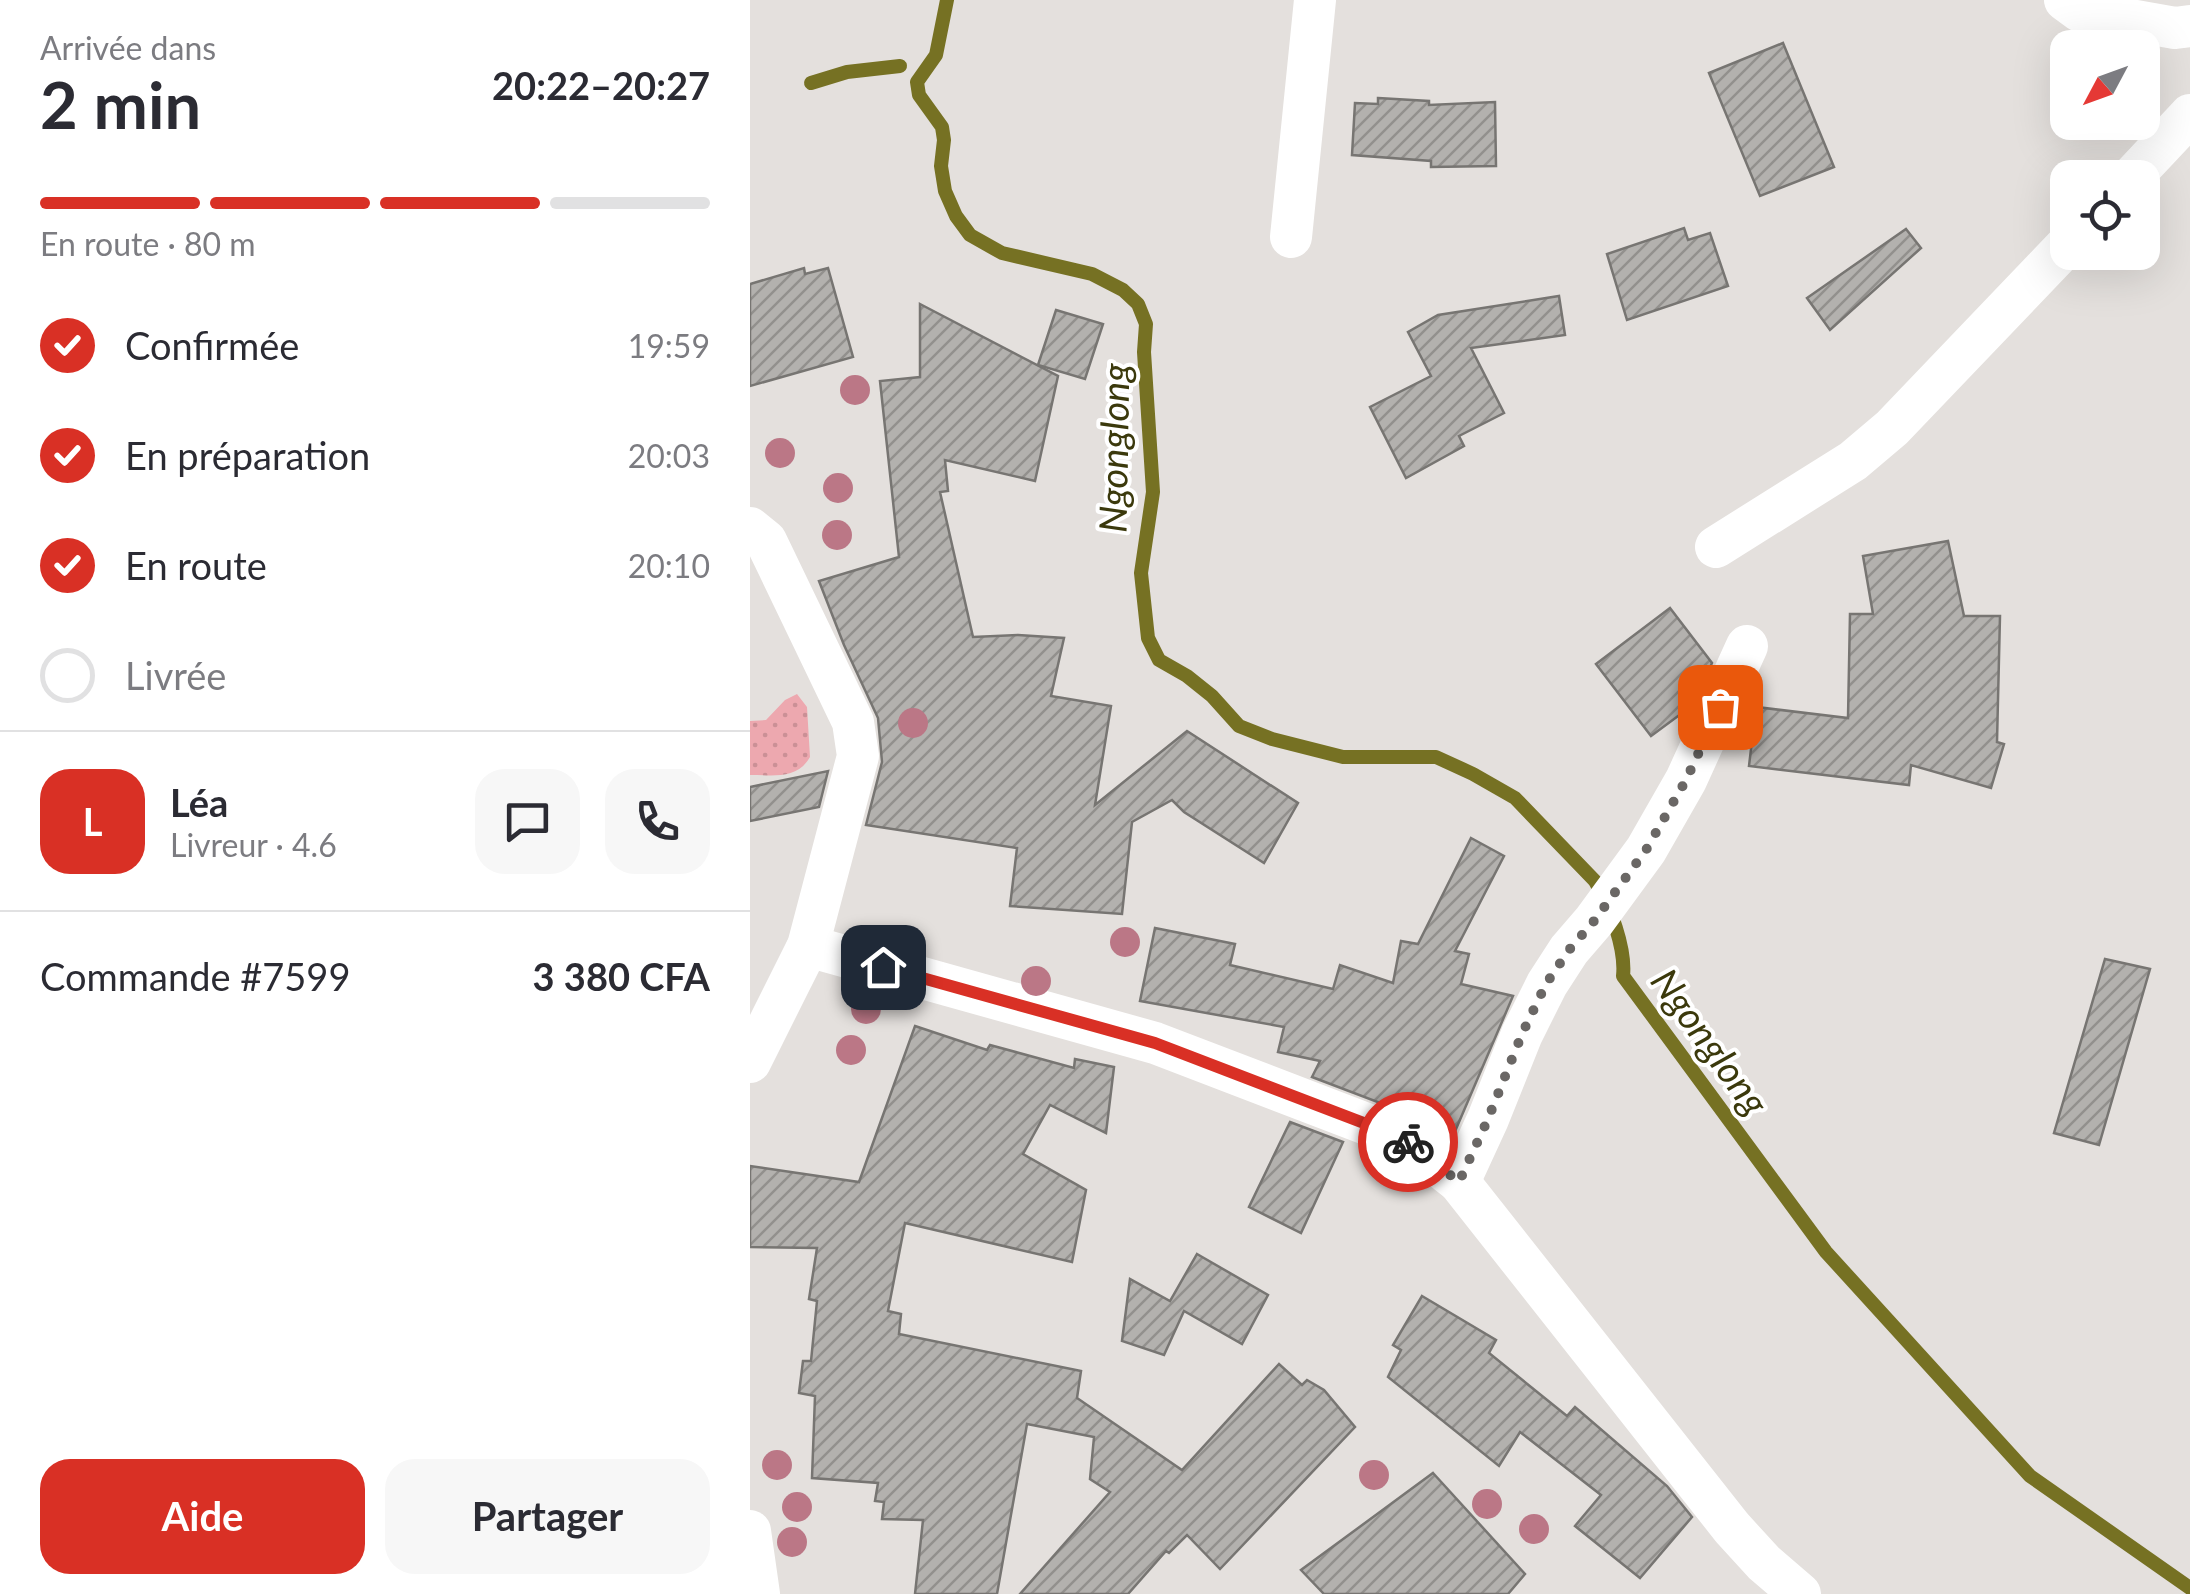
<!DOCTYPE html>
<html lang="fr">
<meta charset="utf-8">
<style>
:root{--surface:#fff;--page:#f7f7f7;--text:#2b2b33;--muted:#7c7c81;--line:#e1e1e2;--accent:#d93025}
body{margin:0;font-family:Lato,sans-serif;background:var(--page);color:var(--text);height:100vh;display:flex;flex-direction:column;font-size:38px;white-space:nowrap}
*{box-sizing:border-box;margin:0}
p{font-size:32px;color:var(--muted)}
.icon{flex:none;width:55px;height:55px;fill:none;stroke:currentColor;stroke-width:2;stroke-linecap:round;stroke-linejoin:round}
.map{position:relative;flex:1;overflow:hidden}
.sheet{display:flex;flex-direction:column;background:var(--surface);width:750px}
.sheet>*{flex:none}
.needle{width:65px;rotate:229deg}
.fabs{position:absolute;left:1300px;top:30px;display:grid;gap:20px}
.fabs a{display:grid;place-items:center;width:110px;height:110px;border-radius:20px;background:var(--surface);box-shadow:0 10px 40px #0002;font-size:50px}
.pin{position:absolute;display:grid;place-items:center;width:85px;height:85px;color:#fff;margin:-42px;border-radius:20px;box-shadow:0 5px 15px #0006}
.courier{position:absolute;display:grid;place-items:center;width:100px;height:100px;margin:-50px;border:8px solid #d93025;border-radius:50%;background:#fff;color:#222;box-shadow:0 2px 12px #0007}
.overview em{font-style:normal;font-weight:700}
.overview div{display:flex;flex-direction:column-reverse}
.overview{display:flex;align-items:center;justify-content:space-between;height:170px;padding:0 40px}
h1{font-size:65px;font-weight:700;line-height:75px}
.bar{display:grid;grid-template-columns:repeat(4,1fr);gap:15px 10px;align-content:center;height:120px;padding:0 40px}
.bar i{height:12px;border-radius:8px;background:var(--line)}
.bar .selected{background:var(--accent)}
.bar p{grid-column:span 4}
.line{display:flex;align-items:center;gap:25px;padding:0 40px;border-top:2px solid var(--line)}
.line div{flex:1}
.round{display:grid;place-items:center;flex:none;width:105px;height:105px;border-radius:30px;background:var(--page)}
ol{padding:0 40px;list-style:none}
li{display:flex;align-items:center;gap:30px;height:110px}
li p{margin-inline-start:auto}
li .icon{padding:10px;border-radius:50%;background:var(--accent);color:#fff;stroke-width:4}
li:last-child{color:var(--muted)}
li i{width:55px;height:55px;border:5px solid var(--line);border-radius:50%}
.primary-button{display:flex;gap:20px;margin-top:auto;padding:20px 40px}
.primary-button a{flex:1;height:115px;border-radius:30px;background:var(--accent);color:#fff;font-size:40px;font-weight:700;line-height:115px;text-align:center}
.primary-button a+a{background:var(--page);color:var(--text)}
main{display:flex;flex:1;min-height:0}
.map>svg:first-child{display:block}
</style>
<main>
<section class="sheet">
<div class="overview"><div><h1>2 min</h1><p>Arrivée dans</p></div><em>20:22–20:27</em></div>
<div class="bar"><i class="selected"></i><i class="selected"></i><i class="selected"></i><i></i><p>En route · 80 m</p></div>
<ol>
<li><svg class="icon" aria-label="check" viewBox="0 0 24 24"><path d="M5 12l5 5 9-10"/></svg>Confirmée<p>19:59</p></li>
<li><svg class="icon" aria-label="check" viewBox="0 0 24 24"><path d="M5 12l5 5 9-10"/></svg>En préparation<p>20:03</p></li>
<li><svg class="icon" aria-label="check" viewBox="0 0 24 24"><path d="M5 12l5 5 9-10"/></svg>En route<p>20:10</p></li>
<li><i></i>Livrée</li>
</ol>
<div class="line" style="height:180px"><b class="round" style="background:var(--accent);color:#fff">L</b><div><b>Léa</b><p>Livreur · 4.6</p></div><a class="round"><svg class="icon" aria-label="chat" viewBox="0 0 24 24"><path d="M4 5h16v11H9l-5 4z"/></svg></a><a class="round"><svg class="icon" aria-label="phone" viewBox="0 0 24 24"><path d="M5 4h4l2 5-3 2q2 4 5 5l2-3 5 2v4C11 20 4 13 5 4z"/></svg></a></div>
<div class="line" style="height:130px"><div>Commande #7599</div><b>3 380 CFA</b></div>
<div class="primary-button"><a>Aide</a><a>Partager</a></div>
</section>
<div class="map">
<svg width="1440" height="1594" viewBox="0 0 1440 1594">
<defs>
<pattern id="grass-dots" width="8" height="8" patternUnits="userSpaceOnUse" patternTransform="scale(2.5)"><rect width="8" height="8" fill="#eda8af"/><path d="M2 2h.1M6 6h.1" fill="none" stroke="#cb9096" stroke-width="1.8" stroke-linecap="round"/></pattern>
<pattern id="building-hatch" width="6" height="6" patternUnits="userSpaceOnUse" patternTransform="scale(2.5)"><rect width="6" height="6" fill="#b3b1ae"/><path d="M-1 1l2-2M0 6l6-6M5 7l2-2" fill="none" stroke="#92908d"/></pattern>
</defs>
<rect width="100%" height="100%" fill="#e4e0dd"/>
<path fill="url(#grass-dots)" d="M47,694l10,13 3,50c-13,23 -37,18 -60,18v-54l16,-1 19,-20z"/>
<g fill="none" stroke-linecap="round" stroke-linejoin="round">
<g stroke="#767123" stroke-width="14">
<path d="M197,0l-11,55 -19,27 2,13 23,32 2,13 -3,26 4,25 11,25 14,19 32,18 90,21 31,16 15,14 8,20 -2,28 9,140 -12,81 7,65 11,22 28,16 25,20 27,30 33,13 71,18h93l37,17 42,24 80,83c15,24 31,68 28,95l203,276 204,224 160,112"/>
<polyline points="61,83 97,72 150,66"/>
</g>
</g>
<g fill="url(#building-hatch)" stroke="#777572" stroke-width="2.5">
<polygon points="1033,43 1084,167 1010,196 959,73"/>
<polygon points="628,98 679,101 679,105 745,102 746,166 681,167 681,161 602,155 605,103 628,104"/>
<polygon points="934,228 938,240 960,233 978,286 877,320 857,254"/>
<polygon points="1156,229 1171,248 1080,330 1057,298"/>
<polygon points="54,268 55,274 78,268 103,357 0,386 0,284"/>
<polygon points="809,296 815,335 721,348 754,413 709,436 714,446 656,478 620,407 681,376 658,332 688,315"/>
<polygon points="170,304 308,376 285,481 195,460 198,491 190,492 223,637 268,635 314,638 301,696 361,706 345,805 437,731 548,803 514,863 434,812 422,800 382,822 372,914 260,906 267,848 116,825 132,762 128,718 94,645 69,581 149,557 130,381 170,377"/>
<polygon points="306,310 353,324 335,379 288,365"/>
<polygon points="1198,541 1214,616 1250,616 1247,742 1254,744 1241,788 1161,765 1159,785 999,766 1006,707 1098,718 1100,614 1123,614 1113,556"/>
<polygon points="920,608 962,663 943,705 901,736 846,664"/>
<polygon points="78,771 69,807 0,821 0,787"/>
<polygon points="721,838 754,856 705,951 719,954 711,984 763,996 700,1143 662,1115 562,1077 570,1061 528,1052 534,1027 390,1001 405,928 485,944 480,965 583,989 590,965 643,983 651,941 668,944"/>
<polygon points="1355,959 1400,969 1349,1145 1304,1133"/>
<polygon points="165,1026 237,1050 240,1045 324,1068 325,1059 364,1067 356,1133 300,1105 273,1154 336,1190 322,1262 155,1223 138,1311 151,1314 149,1334 331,1371 327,1398 432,1470 529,1364 552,1385 557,1380 574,1390 605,1427 470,1569 437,1535 419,1553 416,1551 378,1594 270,1594 360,1492 340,1479 344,1437 277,1424 247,1594 165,1594 173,1520 132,1519 134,1502 125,1501 128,1483 62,1478 65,1396 49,1393 53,1361 61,1361 67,1301 59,1299 67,1248 0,1247 0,1166 109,1182"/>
<polygon points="540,1122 593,1142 551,1233 499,1207"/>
<polygon points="447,1254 518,1295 492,1344 434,1311 414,1355 372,1341 380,1279 420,1301"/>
<polygon points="672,1296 746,1340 739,1353 817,1416 825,1407 917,1486 942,1517 890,1578 825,1526 851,1495 770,1432 749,1466 638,1377 651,1350 643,1345"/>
<polygon points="683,1473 775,1574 758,1594 574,1594 551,1570"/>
</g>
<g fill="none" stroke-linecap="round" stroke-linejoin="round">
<g stroke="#fff" stroke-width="42">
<polyline points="1315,0 1330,11 1425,28 1440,26"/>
<polyline points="1381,178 1440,115"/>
<polyline points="541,237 565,0"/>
<polyline points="0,528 16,541 103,722 108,756 58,946 0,1062"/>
<polyline points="966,547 1103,461 1142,428 1318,244"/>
<polyline points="58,946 405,1043 653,1138 709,1182 982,1528 1014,1563 1050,1594"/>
<polyline points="709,1182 738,1119 772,1034 797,984 819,950 844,921 896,850 936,780 997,646"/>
<polyline points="0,1531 9,1594"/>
</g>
</g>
<g fill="#bb7786">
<circle cx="105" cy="390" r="15"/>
<circle cx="30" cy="453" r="15"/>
<circle cx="88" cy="488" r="15"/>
<circle cx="87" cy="535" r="15"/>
<circle cx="163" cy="723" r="15"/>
<circle cx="375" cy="942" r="15"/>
<circle cx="286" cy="981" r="15"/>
<circle cx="116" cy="1009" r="15"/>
<circle cx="101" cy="1050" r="15"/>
<circle cx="27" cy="1465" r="15"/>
<circle cx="624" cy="1475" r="15"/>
<circle cx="737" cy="1504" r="15"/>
<circle cx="47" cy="1507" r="15"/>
<circle cx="784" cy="1529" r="15"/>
<circle cx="42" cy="1542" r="15"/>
</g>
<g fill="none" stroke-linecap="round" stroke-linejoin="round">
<polyline stroke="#6a6765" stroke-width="10" stroke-dasharray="0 18" points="658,1142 709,1182 738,1119 772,1034 796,984 819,950 844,921 896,850 936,780 970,707"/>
<polyline stroke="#d93025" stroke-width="12" points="133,967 405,1043 653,1138 658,1142"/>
</g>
<g text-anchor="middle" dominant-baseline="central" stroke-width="8" stroke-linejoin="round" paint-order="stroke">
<g font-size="38" font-style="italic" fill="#3b390c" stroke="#fff">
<text transform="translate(363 448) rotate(-89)">Ngonglong</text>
<text transform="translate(961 1041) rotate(54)">Ngonglong</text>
</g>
</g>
</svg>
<div class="fabs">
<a><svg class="needle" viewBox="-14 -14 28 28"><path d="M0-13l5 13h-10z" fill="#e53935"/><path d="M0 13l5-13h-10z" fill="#7c7c81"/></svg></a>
<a><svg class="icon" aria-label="locate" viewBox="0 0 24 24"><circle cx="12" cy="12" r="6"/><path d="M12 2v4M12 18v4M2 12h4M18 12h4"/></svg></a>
</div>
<div class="pin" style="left:970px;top:707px;background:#ea580c"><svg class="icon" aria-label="bag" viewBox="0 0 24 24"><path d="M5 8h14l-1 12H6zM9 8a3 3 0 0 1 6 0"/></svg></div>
<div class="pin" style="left:133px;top:967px;background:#1f2937"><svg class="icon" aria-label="home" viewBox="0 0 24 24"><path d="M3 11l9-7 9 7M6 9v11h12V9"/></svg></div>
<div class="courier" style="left:658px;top:1142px"><svg class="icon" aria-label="bike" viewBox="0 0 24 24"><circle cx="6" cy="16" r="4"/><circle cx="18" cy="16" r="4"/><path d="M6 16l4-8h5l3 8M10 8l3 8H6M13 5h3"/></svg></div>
</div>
</main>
